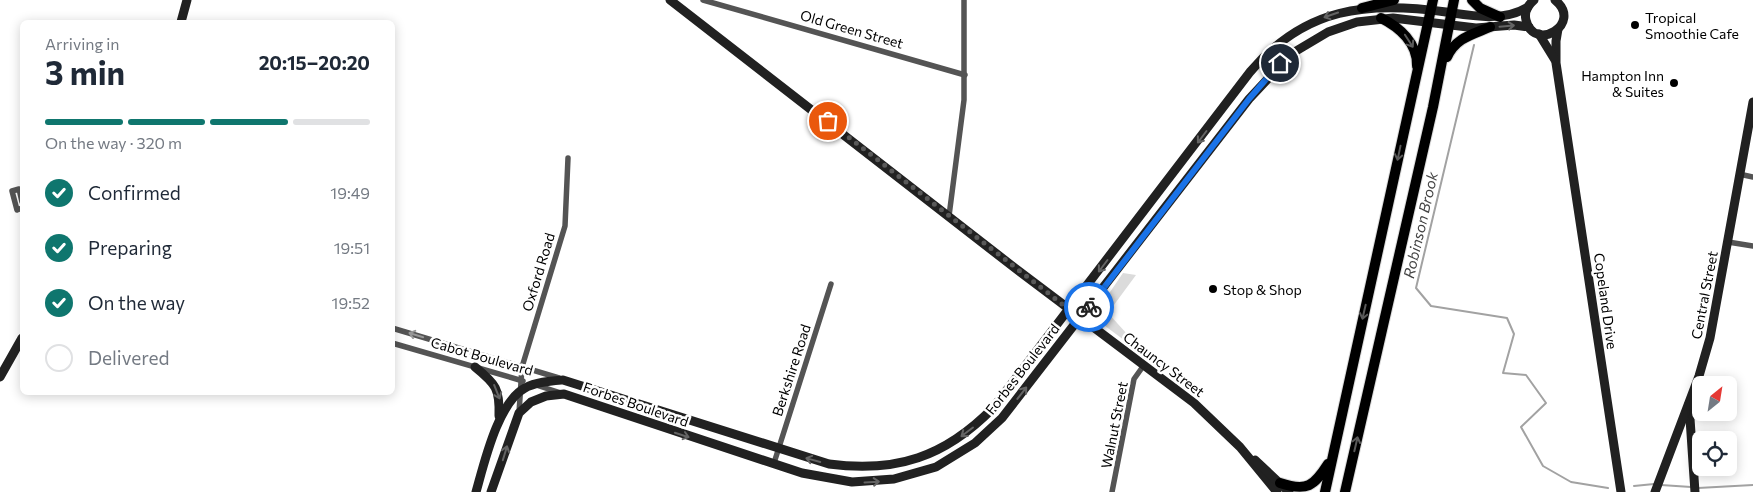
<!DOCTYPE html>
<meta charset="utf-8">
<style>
:root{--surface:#fff;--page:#f2f2f3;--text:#1f2937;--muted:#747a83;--line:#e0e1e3;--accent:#0f766e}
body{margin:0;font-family:Commissioner,sans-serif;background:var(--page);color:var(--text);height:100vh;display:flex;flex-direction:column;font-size:19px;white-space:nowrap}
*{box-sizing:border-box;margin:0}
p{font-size:16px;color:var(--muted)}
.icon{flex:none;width:28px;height:28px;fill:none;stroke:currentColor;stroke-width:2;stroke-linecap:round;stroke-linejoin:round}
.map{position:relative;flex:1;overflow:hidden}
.drawer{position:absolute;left:20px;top:20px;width:375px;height:375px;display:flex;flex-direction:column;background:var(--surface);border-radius:8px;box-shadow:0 2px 12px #0003}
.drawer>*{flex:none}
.needle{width:32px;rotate:30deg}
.tools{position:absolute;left:1692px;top:376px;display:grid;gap:10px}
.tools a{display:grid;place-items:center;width:45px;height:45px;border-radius:8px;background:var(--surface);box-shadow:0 2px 12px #0003;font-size:25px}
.pin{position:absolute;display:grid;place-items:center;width:42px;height:42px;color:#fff;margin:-21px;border:2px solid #fff;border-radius:50%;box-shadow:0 1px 5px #0007}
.courier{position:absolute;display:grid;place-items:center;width:50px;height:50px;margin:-25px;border:4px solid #1a73e8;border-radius:50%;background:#fff;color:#222;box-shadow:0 1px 6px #0007}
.headline em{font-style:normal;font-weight:700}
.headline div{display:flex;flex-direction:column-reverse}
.headline{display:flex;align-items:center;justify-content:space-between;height:85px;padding:0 25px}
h1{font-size:32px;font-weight:700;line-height:38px}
.bar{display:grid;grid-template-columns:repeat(4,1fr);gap:8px 5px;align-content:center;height:60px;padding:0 25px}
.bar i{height:6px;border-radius:4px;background:var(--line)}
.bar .selected{background:var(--accent)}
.bar p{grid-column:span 4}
ol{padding:0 25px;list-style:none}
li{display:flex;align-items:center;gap:15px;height:55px}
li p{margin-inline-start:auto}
li .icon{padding:5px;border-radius:50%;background:var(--accent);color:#fff;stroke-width:4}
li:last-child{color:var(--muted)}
li i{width:28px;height:28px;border:2px solid var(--line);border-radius:50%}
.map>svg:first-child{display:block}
</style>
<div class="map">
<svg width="1753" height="492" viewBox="0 0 1753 492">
<rect width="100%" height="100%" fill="#fff"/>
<polygon fill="#dbdbdb" points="1123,273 1136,275 1108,313 1127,334 1124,340 1093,317"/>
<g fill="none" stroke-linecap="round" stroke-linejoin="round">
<g stroke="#a2a2a2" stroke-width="2">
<polyline points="1474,45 1416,288 1431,306 1507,318 1514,334 1503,373 1526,375 1546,403 1521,427 1543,466 1571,482 1608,488"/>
<polyline points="1661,485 1691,487"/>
<polyline points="1634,486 1654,484"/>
<polyline points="1698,488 1753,485"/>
</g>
<defs>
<g id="highway">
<polyline points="1472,0 1480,8 1500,17"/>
<polyline points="1362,8 1394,0"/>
<path d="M1381,18c18,9 37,25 36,48"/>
<path d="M1447,57c9,-19 24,-22 43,-30"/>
<path d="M1280,483c27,9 34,3 48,-19"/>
<polyline points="1325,492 1433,0"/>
<polyline points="1345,492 1433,107 1454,0"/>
</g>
</defs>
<use href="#highway" stroke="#dbdbdb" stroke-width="12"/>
<g stroke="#545454" stroke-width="5.5">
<polyline points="703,0 965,75"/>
<polyline points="1739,174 1753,177"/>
<polyline points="22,202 19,189 12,191 17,210 22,208"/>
<polyline points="949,216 964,100 964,0"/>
<polyline points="1728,242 1753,246"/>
<polyline points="392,328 559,378"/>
<polyline points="392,343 523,381"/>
<polyline points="536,385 561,393"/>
<polyline points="519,413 522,367 565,226 568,158"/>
<polyline points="774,463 831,284"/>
<polyline points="1112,492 1134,379 1144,365"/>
</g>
<g stroke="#212121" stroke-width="9">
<polyline points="670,0 1011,265 1194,403 1240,447 1277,492"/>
<path d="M1534,0c-6,5 -10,12 -8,20 8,33 58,4 29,-20"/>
<polyline points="181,22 187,0"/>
<polyline points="1558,29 1556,41 1556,63 1621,492"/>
<polyline points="1539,34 1555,60"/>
<path d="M475,367c21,17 25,22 24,49"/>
<polyline points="0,377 22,338"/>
<polyline points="1689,404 1695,492"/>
<polyline points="1255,460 1289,492"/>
<path d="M476,492c8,-28 22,-90 49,-104 11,-6 26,-7 38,-8l266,84c67,9 116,-7 164,-56l257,-336c55,-65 117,-71 196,-60 27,4 57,10 82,-5"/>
<polyline points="491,492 519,413 531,402 546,396 564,394 802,473 852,482 894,479 936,467 975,443 1002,418 1249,99 1291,54 1328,32 1357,22 1393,18 1476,28 1514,25 1529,27"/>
<polyline points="1655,492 1699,376 1710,338 1753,102"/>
</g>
<use href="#highway" stroke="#000" stroke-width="10"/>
</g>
<defs><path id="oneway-shaft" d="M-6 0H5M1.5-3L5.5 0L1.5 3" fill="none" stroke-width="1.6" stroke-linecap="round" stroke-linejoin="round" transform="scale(1.25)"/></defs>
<g stroke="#646464">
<use href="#oneway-shaft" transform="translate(1331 15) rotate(161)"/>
<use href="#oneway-shaft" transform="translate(1507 26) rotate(-5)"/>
<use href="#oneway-shaft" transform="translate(1202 137) rotate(127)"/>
<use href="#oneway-shaft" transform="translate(1103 266) rotate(127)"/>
<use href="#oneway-shaft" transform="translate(497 392) rotate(68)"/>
<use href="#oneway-shaft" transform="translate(1022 393) rotate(-52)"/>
<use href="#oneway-shaft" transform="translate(967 432) rotate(143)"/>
<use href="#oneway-shaft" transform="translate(682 435) rotate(18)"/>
<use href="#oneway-shaft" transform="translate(505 453) rotate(-73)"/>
<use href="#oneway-shaft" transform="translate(813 460) rotate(-165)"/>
<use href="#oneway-shaft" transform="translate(872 482) rotate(-3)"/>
</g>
<g stroke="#595959">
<use href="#oneway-shaft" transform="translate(1409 41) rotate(57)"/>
<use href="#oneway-shaft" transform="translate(1399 153) rotate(102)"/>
<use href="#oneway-shaft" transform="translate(1364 312) rotate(103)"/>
<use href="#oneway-shaft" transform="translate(1356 444) rotate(-77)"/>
</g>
<use stroke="#989898" href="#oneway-shaft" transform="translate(416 335) rotate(-163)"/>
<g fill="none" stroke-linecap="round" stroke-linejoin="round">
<polyline stroke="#595959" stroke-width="5" stroke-dasharray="0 9" points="828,121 1080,318 1089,307"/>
<polyline stroke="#1a73e8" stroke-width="6" points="1089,307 1249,99 1280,63"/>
</g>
<g fill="#000" stroke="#fff" stroke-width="2">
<circle cx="1635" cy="25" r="5"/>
<circle cx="1674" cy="83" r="5"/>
<circle cx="1213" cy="289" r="5"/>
</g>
<g text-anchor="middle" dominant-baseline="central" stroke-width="5" stroke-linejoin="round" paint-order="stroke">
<g font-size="14" fill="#000" stroke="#fff" text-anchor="start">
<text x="1645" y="17">Tropical<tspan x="1645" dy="16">Smoothie Cafe</tspan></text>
<text x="1664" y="75" text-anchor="end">Hampton Inn<tspan x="1664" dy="16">&amp; Suites</tspan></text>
<text x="1223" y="289">Stop &amp; Shop</text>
</g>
<g font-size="14" fill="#000" stroke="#fff">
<text transform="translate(852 29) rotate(16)">Old Green Street</text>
<text transform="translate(538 272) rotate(-73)">Oxford Road</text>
<text transform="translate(1704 295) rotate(-79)">Central Street</text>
<text transform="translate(1606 301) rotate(82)">Copeland Drive</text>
<text transform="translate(482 356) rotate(16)">Cabot Boulevard</text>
<text transform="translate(1164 364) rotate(37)">Chauncy Street</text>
<text transform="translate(1022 369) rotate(-52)">Forbes Boulevard</text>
<text transform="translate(791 370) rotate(-72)">Berkshire Road</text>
<text transform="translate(636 404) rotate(19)">Forbes Boulevard</text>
<text transform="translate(1114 425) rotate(-79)">Walnut Street</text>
</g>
<g font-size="15" font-style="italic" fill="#434343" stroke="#fff">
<text transform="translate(1420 225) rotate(-77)">Robinson Brook</text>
</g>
</g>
</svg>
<div class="tools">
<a><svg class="needle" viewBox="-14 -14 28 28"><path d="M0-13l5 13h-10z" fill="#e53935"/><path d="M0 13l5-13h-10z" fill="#747a83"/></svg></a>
<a><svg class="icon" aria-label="locate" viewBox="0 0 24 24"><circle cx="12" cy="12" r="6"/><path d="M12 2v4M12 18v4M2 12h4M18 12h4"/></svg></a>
</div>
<div class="pin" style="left:828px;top:121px;background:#ea580c"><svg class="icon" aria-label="bag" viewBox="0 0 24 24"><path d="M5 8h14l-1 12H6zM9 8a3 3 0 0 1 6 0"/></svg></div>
<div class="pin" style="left:1280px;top:63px;background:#1f2937"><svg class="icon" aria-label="home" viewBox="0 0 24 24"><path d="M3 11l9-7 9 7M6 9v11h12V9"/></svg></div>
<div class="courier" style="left:1089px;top:307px"><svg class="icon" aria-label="bike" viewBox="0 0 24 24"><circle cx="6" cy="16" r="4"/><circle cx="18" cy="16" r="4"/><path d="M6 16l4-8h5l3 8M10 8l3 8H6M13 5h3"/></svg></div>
<section class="drawer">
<div class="headline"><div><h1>3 min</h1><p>Arriving in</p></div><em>20:15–20:20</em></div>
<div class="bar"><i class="selected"></i><i class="selected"></i><i class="selected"></i><i></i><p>On the way · 320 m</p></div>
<ol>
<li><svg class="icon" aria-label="check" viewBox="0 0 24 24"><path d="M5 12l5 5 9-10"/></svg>Confirmed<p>19:49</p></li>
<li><svg class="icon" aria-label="check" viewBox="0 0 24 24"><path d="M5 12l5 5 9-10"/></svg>Preparing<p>19:51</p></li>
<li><svg class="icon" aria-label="check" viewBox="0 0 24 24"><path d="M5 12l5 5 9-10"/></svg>On the way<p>19:52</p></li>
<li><i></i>Delivered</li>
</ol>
</section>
</div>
